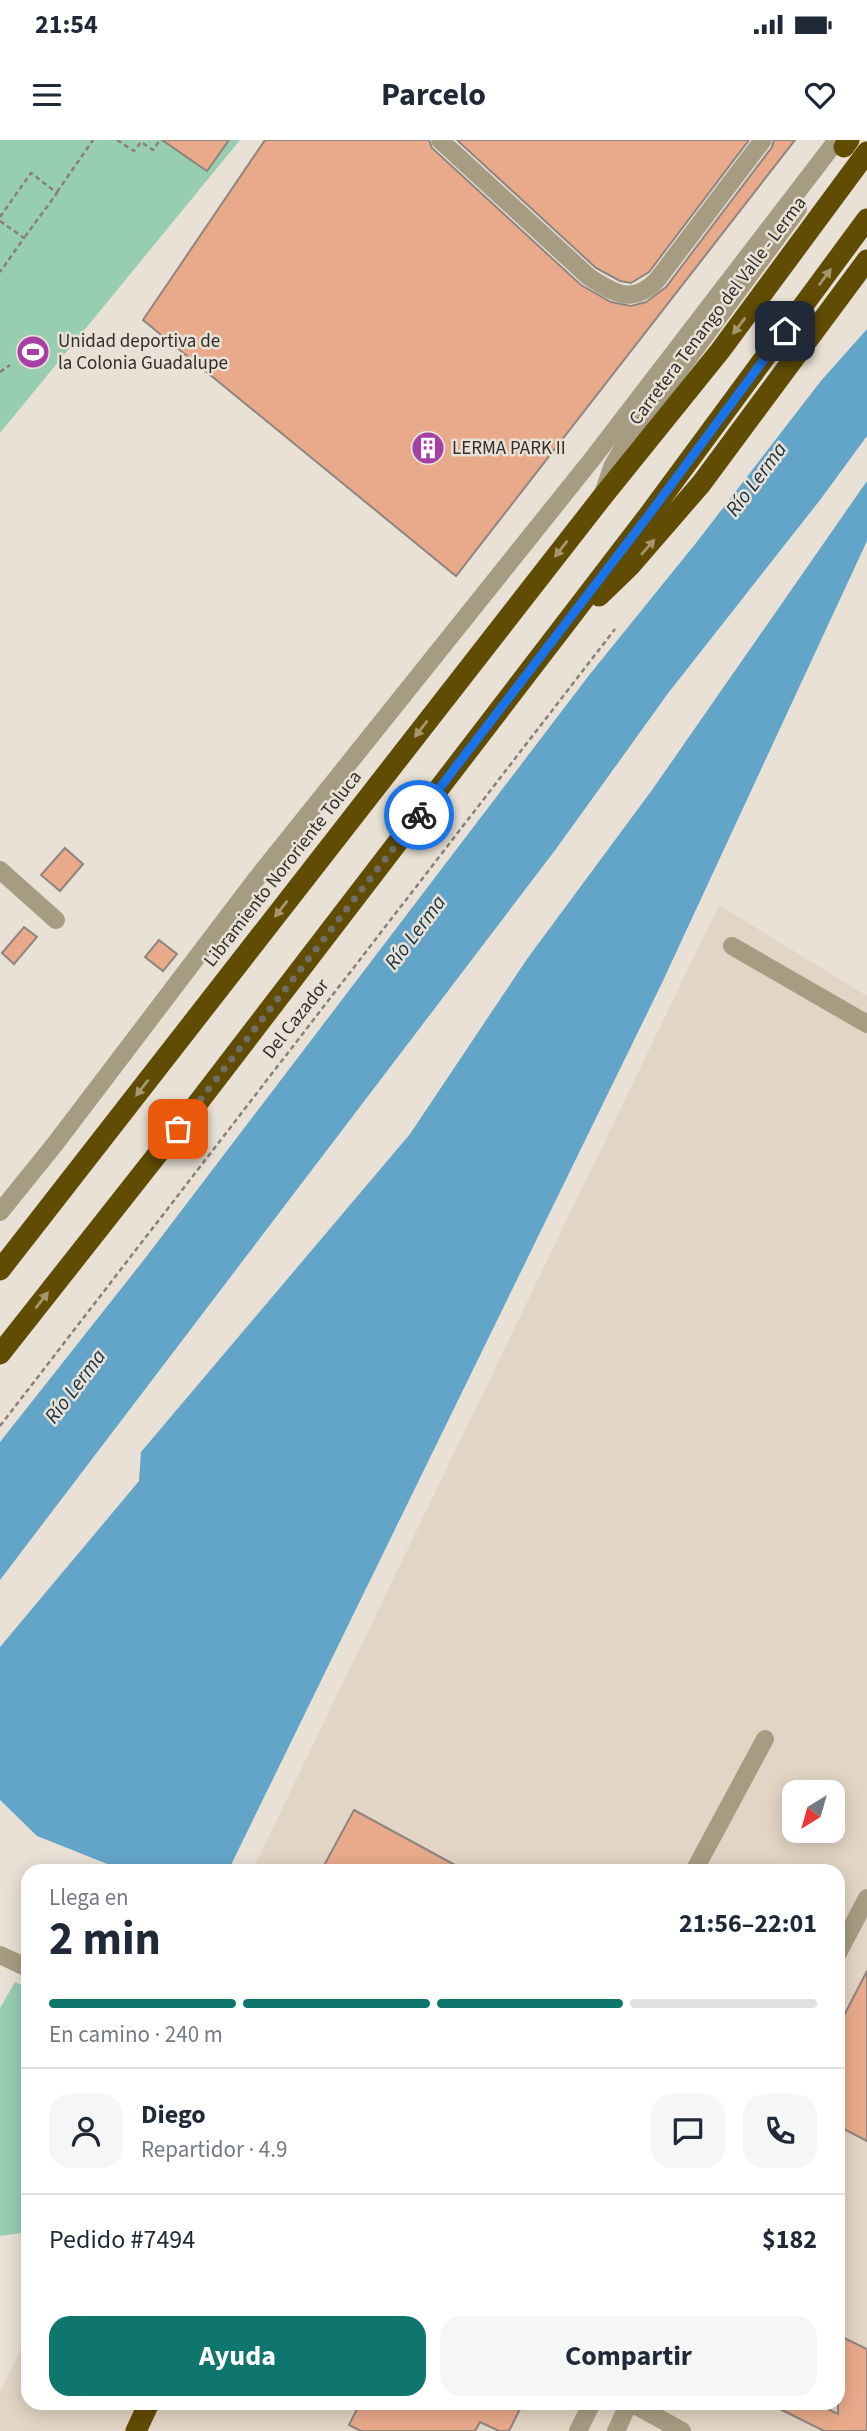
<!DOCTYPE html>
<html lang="es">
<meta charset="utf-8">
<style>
:root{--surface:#fff;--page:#f6f6f7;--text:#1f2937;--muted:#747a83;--line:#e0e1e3;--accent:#0f766e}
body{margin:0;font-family:"Source Sans 3",sans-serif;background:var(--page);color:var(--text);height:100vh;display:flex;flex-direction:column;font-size:26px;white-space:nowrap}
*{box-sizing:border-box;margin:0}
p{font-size:23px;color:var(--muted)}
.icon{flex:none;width:38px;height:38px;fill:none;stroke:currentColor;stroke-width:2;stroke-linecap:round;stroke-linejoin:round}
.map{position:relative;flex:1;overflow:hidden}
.sheet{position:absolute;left:21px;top:1724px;width:824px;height:546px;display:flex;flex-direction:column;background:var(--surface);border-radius:21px;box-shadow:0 4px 18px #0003}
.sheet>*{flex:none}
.needle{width:46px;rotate:217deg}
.fabs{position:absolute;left:782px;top:1640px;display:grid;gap:14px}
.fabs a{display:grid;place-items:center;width:63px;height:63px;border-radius:14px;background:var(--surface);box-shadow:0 4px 18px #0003;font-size:35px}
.pin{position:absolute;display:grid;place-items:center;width:60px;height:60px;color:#fff;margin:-30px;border-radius:14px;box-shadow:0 4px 10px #0006}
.courier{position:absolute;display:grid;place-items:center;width:70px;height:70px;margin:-35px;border:5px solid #1a73e8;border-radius:50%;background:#fff;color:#222;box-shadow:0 2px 9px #0007}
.headline em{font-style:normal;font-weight:700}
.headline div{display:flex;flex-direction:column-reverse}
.headline{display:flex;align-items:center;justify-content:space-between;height:119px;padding:0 28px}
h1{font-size:46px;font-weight:700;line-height:52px}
.bar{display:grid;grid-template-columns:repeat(4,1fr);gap:10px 7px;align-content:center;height:84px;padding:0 28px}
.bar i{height:9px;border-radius:5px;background:var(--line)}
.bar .on{background:var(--accent)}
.bar p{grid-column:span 4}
.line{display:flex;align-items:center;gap:18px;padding:0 28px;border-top:2px solid var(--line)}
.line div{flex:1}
.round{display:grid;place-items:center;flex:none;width:74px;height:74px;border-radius:21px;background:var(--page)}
.action{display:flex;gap:14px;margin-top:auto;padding:14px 28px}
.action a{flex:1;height:80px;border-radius:21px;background:var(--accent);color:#fff;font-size:28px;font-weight:700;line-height:80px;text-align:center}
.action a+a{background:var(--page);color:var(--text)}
.status{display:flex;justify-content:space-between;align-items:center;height:49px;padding:0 35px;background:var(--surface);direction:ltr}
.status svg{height:19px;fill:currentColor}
header{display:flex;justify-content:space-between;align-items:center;height:91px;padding:0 28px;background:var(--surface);font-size:32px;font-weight:700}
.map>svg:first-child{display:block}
</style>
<div class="status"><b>21:54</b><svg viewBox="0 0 49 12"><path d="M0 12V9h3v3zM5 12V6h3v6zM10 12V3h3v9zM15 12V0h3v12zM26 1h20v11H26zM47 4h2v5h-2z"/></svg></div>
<header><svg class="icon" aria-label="menu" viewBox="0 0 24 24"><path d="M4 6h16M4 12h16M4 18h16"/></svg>Parcelo<svg class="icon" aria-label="heart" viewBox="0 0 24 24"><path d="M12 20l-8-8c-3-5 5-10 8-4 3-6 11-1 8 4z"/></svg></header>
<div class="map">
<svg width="867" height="2291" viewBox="0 0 867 2291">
<rect width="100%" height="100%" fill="#e9e1d6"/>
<path fill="#e3d5c5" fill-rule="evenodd" d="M719,765l148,91v1435h-867v-39l28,-58v69h810v-532h-586zM794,1652h39v38h-39z"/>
<g fill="#98ceb0">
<polygon points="0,0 240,0 0,293"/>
<polygon points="15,1842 28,1848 28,2092 0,2096 0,1868"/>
</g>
<g fill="#63a5c9">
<polygon points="867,189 867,296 820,360 669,552 556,709 0,1440 0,1302 143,1121 590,534 696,403 820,242"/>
<polygon points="867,341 867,401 661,845 228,1731 125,1731 37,1696 0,1660 0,1507 139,1341 141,1312 410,994 527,819 652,650"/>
</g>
<g fill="#e9aa8b" stroke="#8f847e" stroke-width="2">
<polygon points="162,0 229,0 207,31"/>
<polygon points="265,0 429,0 432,8 581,145 611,162 631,166 646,162 666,147 772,7 774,0 795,0 456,436 143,180"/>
<polygon points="457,0 749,0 649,132 631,143 620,141 596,128"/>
<polygon points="65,708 83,724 60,751 41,735"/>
<polygon points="24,787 37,797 14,824 2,813"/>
<polygon points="159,800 177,814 163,831 145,817"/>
<polygon points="354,1670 466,1731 321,1731"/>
<polygon points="867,1831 867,2001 838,1986 838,1887"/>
<polygon points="838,2195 867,2209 867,2291 824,2291 768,2263 815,2263 838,2274"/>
<polygon points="360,2263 523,2263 509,2291 499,2291 480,2282 475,2291 361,2291 349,2285"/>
</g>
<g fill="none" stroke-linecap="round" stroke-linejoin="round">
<g stroke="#868079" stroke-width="2.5" stroke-dasharray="5 3.5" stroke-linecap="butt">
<polyline points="117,0 134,11 141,2 153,10 160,0"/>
<polyline points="57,52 93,0"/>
<polyline points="0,77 31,33 57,53 24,98"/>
<polyline points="0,81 24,98 0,132"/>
<polyline points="0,232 10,225"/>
<polyline points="0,1286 615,489"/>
</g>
<g stroke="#a69c82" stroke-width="18">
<path d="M440,0l149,137c26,17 44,28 68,3l106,-140"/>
<polyline points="604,351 612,327 624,306 798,69"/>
<polyline points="0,730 56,780"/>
<polyline points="732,806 867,884"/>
<polyline points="0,1072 55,1004 257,738 593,318 837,0"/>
<polyline points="694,1731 765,1599"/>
<polyline points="838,1813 867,1758"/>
<polyline points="0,1815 28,1828"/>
<polyline points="631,2263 682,2291"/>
<polyline points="578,2291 592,2263"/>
<polyline points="616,2291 629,2263"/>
</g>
<g stroke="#614c04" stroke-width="21">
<polyline points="844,7 849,0"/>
<polyline points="599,456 629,427 701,344 867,120"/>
<polyline points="0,1130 603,356 720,211 867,12"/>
<polyline points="0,1214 194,968 651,372 867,79"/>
<polyline points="136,2291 149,2263"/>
</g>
</g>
<defs><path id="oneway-solid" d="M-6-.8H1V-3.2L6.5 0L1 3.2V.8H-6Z" transform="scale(1.75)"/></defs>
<g fill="#a5966d">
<use href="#oneway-solid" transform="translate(825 137) rotate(-54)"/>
<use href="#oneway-solid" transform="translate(739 186) rotate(127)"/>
<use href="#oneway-solid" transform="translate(648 407) rotate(-49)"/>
<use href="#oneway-solid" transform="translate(561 409) rotate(128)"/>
<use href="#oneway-solid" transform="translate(421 589) rotate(128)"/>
<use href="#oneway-solid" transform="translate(281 769) rotate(128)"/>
<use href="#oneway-solid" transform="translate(142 948) rotate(128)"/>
<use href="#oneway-solid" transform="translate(42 1160) rotate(-52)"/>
</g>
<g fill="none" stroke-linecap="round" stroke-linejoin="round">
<polyline stroke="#726d66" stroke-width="7" stroke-dasharray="0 12.6" points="178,989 419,675"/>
<polyline stroke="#1a73e8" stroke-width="9" points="419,675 651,372 785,191"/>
</g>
<defs>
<symbol id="stadium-disc" viewBox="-11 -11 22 22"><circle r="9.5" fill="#a640a5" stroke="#e9e1d6"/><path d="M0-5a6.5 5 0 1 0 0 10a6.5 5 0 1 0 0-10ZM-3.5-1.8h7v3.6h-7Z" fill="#fff"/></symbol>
<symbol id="building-disc" viewBox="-11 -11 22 22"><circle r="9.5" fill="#a640a5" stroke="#e9e1d6"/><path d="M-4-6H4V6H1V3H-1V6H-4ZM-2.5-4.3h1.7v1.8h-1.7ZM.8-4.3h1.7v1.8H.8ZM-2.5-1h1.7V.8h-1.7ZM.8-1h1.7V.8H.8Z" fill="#fff"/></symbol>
</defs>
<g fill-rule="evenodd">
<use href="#stadium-disc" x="14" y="193" width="38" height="38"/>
<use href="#building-disc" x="409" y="289" width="38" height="38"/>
</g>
<g text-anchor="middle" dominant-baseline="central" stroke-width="5" stroke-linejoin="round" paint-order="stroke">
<g font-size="19" fill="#322e2a" stroke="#e9e1d6">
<text transform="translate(718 171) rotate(-53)">Carretera Tenango del Valle - Lerma</text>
<text transform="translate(283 729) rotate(-52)">Libramiento Nororiente Toluca</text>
<text transform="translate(296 879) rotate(-52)">Del Cazador</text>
</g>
<g font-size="19" fill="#322e2a" stroke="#e9e1d6" text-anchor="start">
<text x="58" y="201">Unidad deportiva de<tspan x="58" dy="22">la Colonia Guadalupe</tspan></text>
<text x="452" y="308">LERMA PARK II</text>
</g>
<g font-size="21" font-style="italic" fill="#153443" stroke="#e9e1d6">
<text transform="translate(756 339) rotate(-53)">Río Lerma</text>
<text transform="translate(415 792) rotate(-53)">Río Lerma</text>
<text transform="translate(75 1246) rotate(-53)">Río Lerma</text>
</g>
</g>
</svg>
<div class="fabs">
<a><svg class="needle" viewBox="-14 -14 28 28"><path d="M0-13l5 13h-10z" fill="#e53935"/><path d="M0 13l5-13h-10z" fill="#747a83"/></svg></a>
</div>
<div class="pin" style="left:178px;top:989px;background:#ea580c"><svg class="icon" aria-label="bag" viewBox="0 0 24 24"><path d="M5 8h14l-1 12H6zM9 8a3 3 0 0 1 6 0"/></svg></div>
<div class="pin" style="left:785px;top:191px;background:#1f2937"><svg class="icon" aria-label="home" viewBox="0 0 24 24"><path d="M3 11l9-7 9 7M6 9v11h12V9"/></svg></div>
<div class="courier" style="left:419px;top:675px"><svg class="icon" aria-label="bike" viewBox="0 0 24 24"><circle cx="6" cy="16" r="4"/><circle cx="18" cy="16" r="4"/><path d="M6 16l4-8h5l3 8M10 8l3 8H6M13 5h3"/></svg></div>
<section class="sheet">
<div class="headline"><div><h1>2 min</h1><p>Llega en</p></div><em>21:56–22:01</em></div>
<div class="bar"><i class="on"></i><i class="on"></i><i class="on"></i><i></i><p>En camino · 240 m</p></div>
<div class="line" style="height:126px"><a class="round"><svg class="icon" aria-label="person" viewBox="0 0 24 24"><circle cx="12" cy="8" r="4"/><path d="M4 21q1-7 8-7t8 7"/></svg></a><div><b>Diego</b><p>Repartidor · 4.9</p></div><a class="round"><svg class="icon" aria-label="chat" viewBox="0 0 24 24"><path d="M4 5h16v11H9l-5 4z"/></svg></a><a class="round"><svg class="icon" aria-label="phone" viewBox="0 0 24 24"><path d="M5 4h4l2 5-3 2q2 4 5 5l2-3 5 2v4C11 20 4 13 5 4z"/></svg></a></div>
<div class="line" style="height:91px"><div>Pedido #7494</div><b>$182</b></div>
<div class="action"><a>Ayuda</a><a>Compartir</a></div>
</section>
</div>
